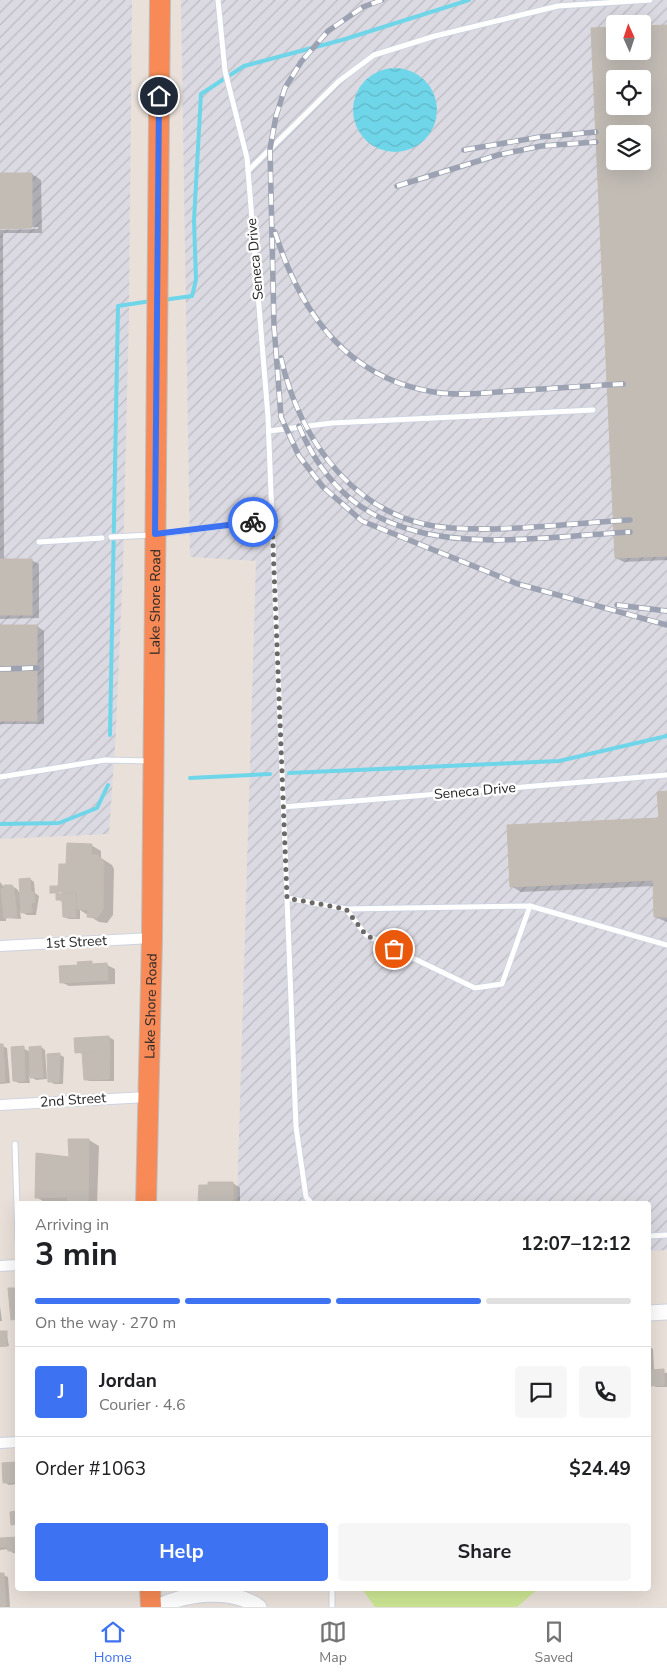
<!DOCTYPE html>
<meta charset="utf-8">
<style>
:root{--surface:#fff;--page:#f6f6f6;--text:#202124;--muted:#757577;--line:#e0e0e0;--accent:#3d73f2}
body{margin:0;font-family:"Nunito Sans",sans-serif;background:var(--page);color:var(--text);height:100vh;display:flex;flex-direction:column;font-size:19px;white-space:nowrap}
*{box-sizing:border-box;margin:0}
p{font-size:16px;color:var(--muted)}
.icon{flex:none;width:28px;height:28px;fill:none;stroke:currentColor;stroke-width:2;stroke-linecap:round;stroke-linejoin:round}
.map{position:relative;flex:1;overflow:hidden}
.side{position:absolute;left:15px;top:1201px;width:636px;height:390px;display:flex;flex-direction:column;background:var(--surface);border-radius:5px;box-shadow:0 5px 20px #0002}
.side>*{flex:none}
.needle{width:32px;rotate:357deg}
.buttons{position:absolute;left:606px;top:15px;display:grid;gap:10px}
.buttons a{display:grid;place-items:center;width:45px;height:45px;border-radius:5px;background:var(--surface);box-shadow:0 5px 20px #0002;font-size:25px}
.pin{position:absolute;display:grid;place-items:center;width:42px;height:42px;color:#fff;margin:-21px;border:2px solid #fff;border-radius:50%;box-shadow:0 1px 5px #0007}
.courier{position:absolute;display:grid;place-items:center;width:50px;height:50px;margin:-25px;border:4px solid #3d73f2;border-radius:50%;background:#fff;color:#222;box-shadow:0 1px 6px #0007}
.head em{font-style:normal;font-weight:700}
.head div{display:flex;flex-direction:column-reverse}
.head{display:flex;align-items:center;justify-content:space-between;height:85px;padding:0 20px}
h1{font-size:32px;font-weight:700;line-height:38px}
.bar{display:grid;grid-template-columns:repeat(4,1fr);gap:8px 5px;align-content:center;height:60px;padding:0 20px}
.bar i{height:6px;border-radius:4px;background:var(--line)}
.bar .active{background:var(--accent)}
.bar p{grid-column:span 4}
.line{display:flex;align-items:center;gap:12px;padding:0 20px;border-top:1px solid var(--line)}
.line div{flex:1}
.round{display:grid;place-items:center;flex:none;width:52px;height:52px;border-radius:5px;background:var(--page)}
.cta{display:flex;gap:10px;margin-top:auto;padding:10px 20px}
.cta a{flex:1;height:58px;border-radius:5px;background:var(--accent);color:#fff;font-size:20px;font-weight:700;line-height:58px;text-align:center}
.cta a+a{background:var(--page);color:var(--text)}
.tabs{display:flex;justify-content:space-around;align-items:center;height:70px;border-top:1px solid var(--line);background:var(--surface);font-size:14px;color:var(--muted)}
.tabs a{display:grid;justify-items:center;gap:2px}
.tabs .active{color:var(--accent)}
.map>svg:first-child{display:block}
</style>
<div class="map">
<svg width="667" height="1607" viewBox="0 0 667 1607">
<defs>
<pattern id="industrial-furrows" width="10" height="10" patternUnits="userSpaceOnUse" patternTransform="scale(1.25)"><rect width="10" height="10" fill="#dbdae2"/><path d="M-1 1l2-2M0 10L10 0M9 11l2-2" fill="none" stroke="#bcbbc2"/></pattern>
<pattern id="water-waves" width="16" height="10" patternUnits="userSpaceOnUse" patternTransform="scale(1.25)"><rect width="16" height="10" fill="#6fd6e9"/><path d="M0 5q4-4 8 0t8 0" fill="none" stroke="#60b8c8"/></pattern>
</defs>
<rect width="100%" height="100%" fill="#e9e0d9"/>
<g fill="url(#industrial-furrows)" fill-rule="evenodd">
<polygon points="0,0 132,0 129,311 123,565 116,730 109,834 0,839"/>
<path d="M181,0h486v1250l-18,1v-47h-412l19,-643 -66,-4zM615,24h27v27h-27zM615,79h27v27h-27zM615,134h27v27h-27z"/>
</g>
<polygon fill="#cce693" points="362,1589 538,1589 517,1607 375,1607"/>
<circle fill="url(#water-waves)" cx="395" cy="110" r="42"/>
<g fill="#0003" fill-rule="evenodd">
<path d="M667,26v534l-43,2 -8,-4 -24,-529 23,-1v23h27zM615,79h27v27h-27zM615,134h27v27h-27z"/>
<polygon points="0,174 32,174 41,180 42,233 3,233 4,560 31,560 39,564 39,618 0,619 0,230 38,229 38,227 0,227"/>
<polygon points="37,626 44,631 44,724 0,724 0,627"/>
<polygon points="667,792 667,922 655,917 654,886 521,892 511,886 660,819"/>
<path d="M91,845l10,6v7l11,7 2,4 -1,46 -6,8 -8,-1 -19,-12v9h-11l-5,-2 -1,-15 -6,-3v-6l-5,-1 5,-5 3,1 8,-22zM59,891l7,4h-7z"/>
<polygon points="30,879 34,882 35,893 39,896 36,915 27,915 20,911 21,919 6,918 6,921 0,921 0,882 4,887 12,886 17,889 21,895"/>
<polygon points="79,963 107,965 115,969 115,984 69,986 61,982 79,966"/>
<polygon points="109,1037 114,1040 114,1081 89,1081 85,1079 83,1054 76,1052"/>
<polygon points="0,1045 7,1048 10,1083 0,1084"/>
<polygon points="41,1047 45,1050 47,1079 36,1080 29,1076 30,1083 19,1083 14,1081 23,1048 30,1052"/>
<polygon points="60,1055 64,1057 63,1084 54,1084 50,1081"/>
<polygon points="70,1140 89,1140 99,1146 97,1204 46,1203 36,1197 70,1159"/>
<polygon points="233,1183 240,1188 240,1204 200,1204"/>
<polygon points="0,1306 2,1321 0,1321"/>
<polygon points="6,1332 9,1346 0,1347 0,1333"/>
<polygon points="649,1346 653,1349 654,1371 667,1373 667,1387 656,1387 652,1385 651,1374 649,1374"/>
<polygon points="15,1464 18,1465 18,1484 9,1485 4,1482"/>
<polygon points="18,1538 18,1553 13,1553 9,1549 0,1550 0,1539"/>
<polygon points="0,1574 8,1577 10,1607 0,1607"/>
</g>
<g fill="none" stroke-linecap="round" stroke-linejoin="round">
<g stroke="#6fd6e9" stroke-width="4">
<polyline points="163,300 192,296 196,280 194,220 201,94 244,66 342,40 469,0"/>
<polyline points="110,735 118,306 151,301"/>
<polyline points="289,773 559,761 667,736"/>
<polyline points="190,778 270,774"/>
<polyline points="0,824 59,823 97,808 108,785"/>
</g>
</g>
<g fill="#c2bcb5" stroke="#c4bcb3" fill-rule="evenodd">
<path d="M667,25v531l-52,2 -24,-530 24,-1v24h27v-25zM615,79h27v27h-27zM615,134h27v27h-27z"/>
<polygon points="0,173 32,173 32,228 0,229"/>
<rect x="0" y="559" width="32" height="56"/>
<rect x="0" y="625" width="37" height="96"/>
<polygon points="667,791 667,917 654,917 653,880 510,887 507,825 659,818 657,792"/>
<polygon points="67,843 92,844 91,855 98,855 104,863 103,909 97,918 87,917 88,910 77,909 77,892 58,892 59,864 66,864"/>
<polygon points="30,878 31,892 34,892 35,902 31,903 32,912 21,913 19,879"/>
<polygon points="4,885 12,885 14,888 17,917 4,918 1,889 5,888"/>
<rect x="50" y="886" width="8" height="7"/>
<polygon points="75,893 76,917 63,917 62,900 56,900 56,894"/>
<polygon points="92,961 92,964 107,963 108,980 60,983 59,966 78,965 77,962"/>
<polygon points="109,1036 110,1050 75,1053 74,1038"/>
<polygon points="0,1044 3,1044 5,1081 0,1082"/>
<polygon points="24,1046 25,1081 13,1081 11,1047"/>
<polygon points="41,1046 43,1077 30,1078 29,1047"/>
<polygon points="110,1051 109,1079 84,1080 82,1053"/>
<polygon points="60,1053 59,1082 48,1082 47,1054"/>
<polygon points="68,1139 89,1139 88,1204 67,1204 68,1197 35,1198 36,1153 69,1157"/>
<polygon points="208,1182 233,1182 233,1204 198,1204 199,1185 208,1185"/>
<polygon points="8,1288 18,1288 18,1319 11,1320"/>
<rect x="0" y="1331" width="7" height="15"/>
<polygon points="664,1369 664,1385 650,1386 650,1370"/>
<polygon points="15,1462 16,1482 3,1483 2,1463"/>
<polygon points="18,1511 18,1524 11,1525 10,1512"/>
<polygon points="18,1537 17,1551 8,1551 7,1547 0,1547 0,1538"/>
<polygon points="0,1573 4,1573 6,1606 0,1607"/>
</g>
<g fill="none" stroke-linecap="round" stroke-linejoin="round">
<defs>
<g id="lane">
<polyline points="218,0 225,71 247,158 268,417 296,1127 306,1197 312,1204"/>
<polyline points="248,171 339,81 374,55 435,36 558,6 650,0"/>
<polyline points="269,431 332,423 593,410"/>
<polyline points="161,534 272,520"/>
<polyline points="111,537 152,535"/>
<polyline points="39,542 102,538"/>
<polyline points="0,777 105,760 150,761"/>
<polyline points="283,807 667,775"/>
<polyline points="287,898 346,909 530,906 667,945"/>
<polyline points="346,909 366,935 423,963 475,988 502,984 530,906"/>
<polyline points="15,1144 18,1240"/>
<polyline points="649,1236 667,1235"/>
<polyline points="332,1589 332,1607"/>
</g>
<g id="street">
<polyline points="0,946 152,938"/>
<polyline points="0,1105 147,1097"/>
<polyline points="0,1266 18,1265"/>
<polyline points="0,1443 18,1442"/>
</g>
<g id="secondary">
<polyline points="649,1313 667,1312"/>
<path d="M157,1607c30,-14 74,-20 102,0"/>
</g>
<g id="highway">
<path id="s1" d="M146,1204l6,-266 8,-938"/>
<polyline points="150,1589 151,1607"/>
</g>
</defs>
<use href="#lane" stroke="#ced4e0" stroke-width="7"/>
<use href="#street" stroke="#ced4e0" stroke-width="12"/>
<use href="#secondary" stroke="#ced4e0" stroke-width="17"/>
<use href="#highway" stroke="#bebebe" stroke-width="22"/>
<use href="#lane" stroke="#fff" stroke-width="5"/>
<use href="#street" stroke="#fff" stroke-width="10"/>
<use href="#secondary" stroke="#fff" stroke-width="15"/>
<use href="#highway" stroke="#f78a56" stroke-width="20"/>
<defs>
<g id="rail">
<polyline points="382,0 363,7 328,31 301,62 285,88 276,116 270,149 274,326 281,417 299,456 323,487 362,521 518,584 667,625"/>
<polyline points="464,150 540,137 596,132"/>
<polyline points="397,186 498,155 541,146 596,142"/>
<path d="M275,232c25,80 71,146 159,160 24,4 51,1 76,-1 37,-2 75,-5 113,-7"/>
<path d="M281,358c19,84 77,164 170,170 58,4 121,-5 179,-8"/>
<path d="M299,426c60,145 205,113 331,106"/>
<polyline points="617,605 667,611"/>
<polyline points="0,669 37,668"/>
</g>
</defs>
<use href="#rail" stroke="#9ca2b1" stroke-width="5.5"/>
<use href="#rail" stroke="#fff" stroke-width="4" stroke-dasharray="11" stroke-linecap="butt"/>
</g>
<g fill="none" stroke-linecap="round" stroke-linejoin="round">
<polyline stroke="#6b6865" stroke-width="5" stroke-dasharray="0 9" points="253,522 272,520 287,898 346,909 366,935 394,949"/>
<polyline stroke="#3d73f2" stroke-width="6" points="159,96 155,534 253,522"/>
</g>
<g text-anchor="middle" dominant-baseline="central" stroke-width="4.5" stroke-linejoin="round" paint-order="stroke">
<g font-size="14" fill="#272727" stroke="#fff">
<text transform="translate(255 259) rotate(-95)">Seneca Drive</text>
<text stroke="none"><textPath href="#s1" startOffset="602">Lake Shore Road</textPath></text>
<text transform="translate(475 791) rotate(-5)">Seneca Drive</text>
<text transform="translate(76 942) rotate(-3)">1st Street</text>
<text stroke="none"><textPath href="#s1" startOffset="198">Lake Shore Road</textPath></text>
<text transform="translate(73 1100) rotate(-4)">2nd Street</text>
</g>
</g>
</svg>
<div class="buttons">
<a><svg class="needle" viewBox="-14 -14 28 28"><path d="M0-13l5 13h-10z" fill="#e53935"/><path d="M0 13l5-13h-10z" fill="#757577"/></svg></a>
<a><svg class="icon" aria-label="locate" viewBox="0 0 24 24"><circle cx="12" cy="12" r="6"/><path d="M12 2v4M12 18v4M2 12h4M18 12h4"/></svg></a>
<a><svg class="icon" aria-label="layers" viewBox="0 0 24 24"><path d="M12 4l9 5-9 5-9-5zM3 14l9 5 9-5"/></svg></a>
</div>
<div class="pin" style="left:394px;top:949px;background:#ea580c"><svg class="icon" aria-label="bag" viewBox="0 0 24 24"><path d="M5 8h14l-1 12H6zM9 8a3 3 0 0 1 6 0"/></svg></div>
<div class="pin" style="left:159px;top:96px;background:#1f2937"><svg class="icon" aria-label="home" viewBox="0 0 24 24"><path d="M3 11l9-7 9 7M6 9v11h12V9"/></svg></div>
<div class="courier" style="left:253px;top:522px"><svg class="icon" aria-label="bike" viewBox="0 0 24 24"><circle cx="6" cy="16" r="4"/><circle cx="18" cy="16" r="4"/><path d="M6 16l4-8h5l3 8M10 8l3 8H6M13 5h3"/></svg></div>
<section class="side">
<div class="head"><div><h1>3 min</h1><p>Arriving in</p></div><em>12:07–12:12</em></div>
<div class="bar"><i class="active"></i><i class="active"></i><i class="active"></i><i></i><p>On the way · 270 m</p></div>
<div class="line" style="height:90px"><b class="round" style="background:var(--accent);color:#fff">J</b><div><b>Jordan</b><p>Courier · 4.6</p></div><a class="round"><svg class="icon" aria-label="chat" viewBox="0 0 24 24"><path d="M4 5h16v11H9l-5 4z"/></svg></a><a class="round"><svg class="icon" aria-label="phone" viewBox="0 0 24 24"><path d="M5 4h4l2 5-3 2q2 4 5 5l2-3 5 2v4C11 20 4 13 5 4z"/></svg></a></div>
<div class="line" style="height:65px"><div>Order #1063</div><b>$24.49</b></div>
<div class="cta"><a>Help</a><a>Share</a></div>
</section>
</div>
<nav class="tabs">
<a class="active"><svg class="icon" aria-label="home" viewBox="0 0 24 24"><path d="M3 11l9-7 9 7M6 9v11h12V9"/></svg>Home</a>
<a><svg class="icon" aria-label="map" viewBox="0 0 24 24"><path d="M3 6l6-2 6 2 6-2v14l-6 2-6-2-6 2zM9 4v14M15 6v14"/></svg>Map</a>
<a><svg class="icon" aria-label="saved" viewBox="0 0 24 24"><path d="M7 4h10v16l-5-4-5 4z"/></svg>Saved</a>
</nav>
